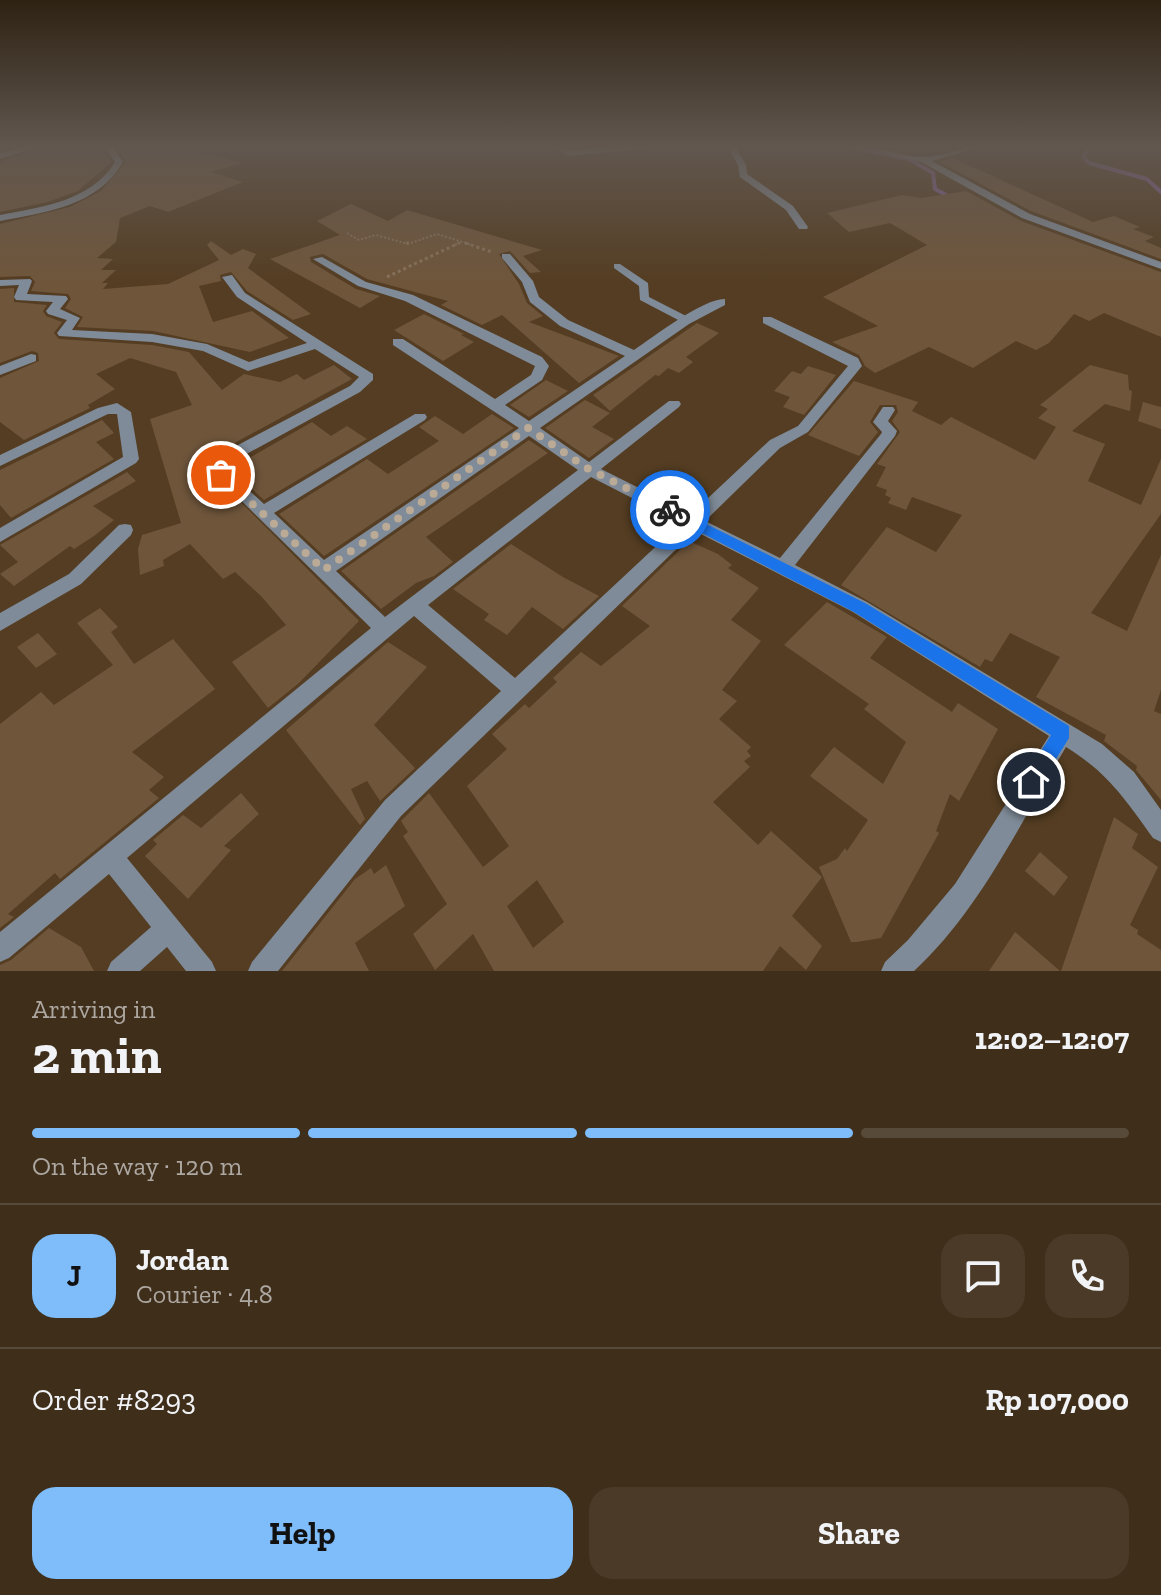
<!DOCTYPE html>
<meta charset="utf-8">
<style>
:root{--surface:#3f2e1a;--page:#4a3a27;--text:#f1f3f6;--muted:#ada8a2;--line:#584a39;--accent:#7ebdf9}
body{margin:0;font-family:"Zilla Slab",serif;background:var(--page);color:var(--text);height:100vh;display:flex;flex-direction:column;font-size:30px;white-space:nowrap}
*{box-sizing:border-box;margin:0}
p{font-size:26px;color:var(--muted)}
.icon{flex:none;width:44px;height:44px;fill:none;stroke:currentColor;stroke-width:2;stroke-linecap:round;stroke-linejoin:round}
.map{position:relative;height:971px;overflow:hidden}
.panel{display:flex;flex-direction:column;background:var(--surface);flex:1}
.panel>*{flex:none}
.pin{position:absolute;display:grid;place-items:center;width:68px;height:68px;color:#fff;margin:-34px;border:4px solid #fff;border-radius:50%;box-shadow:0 2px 8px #0007}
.courier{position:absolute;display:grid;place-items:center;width:80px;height:80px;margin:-40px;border:6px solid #1a73e8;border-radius:50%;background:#fff;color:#222;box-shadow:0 2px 10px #0007}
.head em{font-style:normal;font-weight:700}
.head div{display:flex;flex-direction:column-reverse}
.head{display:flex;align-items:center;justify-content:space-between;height:136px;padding:0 32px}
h1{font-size:52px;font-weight:700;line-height:60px}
.bar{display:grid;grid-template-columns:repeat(4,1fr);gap:12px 8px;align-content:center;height:96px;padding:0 32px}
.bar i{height:10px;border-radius:6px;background:var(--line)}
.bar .active{background:var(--accent)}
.bar p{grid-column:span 4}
.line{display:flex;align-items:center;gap:20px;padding:0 32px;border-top:2px solid var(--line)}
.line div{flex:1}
.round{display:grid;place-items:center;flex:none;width:84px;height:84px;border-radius:24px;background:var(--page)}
.primary-button{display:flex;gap:16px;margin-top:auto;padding:16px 32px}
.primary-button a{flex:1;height:92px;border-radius:24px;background:var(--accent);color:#111;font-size:32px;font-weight:700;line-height:92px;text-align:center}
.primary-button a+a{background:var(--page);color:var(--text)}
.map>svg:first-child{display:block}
</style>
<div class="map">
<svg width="1161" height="971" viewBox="0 0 1161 971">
<rect width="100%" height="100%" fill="#543d22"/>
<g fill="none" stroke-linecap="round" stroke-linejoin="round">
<g stroke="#81619d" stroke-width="4">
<polyline points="846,146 909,159 933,173 935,189 953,199"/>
<polyline points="1085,146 1088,150 1083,156 1089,163 1147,179 1161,192"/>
</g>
</g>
<g fill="#6f563b" fill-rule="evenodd">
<polygon points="44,146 101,146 111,162 78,191 48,202 0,212 0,162"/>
<polygon points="115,146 174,146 243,163 211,172 243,182 168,212 150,206 120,218 116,242 97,258 113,259 101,270 116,270 102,283 108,283 103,289 168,284 219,260 207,245 211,241 231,255 243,249 256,254 248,268 311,314 293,320 247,291 231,272 220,275 221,281 199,286 213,322 252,311 289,338 250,352 153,331 77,327 83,317 65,308 71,299 68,294 31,291 35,282 30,276 0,277 0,224 70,207 101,191 126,162"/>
<polygon points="953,158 1093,222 1114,216 1140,227 1133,229 1154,237 1145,241 1161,248 1161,259 1031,211 940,162"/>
<polygon points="966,191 1021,221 1161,272 1161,337 1104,313 1089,321 1074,314 1049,343 1036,350 1016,341 973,368 929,347 875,373 865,366 859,355 832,342 878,326 823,297 927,245 890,223 849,232 827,213 902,195 921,198"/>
<polygon points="351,204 388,221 407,210 542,250 523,256 541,272 530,273 510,251 499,254 519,284 527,303 543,316 529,322 619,356 579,383 502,315 482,325 441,305 448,301 367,279 323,254 310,257 311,262 356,289 380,296 360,308 270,259 340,235 317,221"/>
<polygon points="14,288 14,302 47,305 43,311 46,316 62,322 54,333 59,339 152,345 189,352 222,390 244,374 280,382 297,374 304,380 334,365 352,379 218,452 207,468 359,621 299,683 268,708 232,662 286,625 261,596 235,572 223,579 190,544 163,560 164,566 140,575 138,549 142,535 181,523 150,419 192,405 176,372 130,358 96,374 115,389 88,405 90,408 24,440 0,422 0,378 39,361 38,353 32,351 0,363 0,289"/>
<polygon points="424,314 464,334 461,335 474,342 443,361 394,330"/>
<polygon points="697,323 719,333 686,357 693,362 679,373 668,368 659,376 655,375 610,411 593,395"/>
<polygon points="1090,365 1128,375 1129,390 1132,391 1130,411 1105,404 1072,431 1105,444 1088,481 1141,505 1161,459 1161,514 1091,613 1127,631 1161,555 1161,690 1154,711 1161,714 1161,800 1136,770 1137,766 1104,741 1106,735 1036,697 1060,657 1010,633 992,662 985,659 980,667 841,585 887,527 936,552 962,515 912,497 906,510 888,503 891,498 885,495 887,490 876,486 886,467 877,464 900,432 892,421 898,412 896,405 880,405 870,422 878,432 859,456 808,435 854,381 918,402 912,411 941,425 951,417 1035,460 1056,427 1038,418 1048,409 1040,405"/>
<polygon points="808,366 836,375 804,415 783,407 790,397 774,391 792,371 801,374"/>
<polygon points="546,380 568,391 529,417 510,405"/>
<polygon points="585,400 610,413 592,427 614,439 589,458 545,428"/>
<polygon points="1143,402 1161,407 1161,429 1138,421"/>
<polygon points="492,414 514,428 324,556 279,514 367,459 388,474 439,441 419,427 435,416 463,434"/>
<polygon points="102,420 114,433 96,442 114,459 11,518 0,505 0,470"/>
<polygon points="312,422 331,436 347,426 367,439 264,500 230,469"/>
<polygon points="529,440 548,453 426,537 453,562 434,576 416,583 381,609 341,571"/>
<polygon points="127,472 136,481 93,506 114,520 94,536 74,549 70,546 14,586 0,574 18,562 0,545"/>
<path d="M689,541l29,13 14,11 -4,3 31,20 -28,32 30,21 -39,49 15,11 -18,18 32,28 -4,4 4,5 -7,5 6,6 -37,35 45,43 13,-14 51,46 -30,39 30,30 -16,24 -26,-24 -17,25h-269l-21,-37 -38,36 -22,-36 34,-30 -44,-68 5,-4 -7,-11 28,-28 54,74 26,-21 -42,-60 40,-37 -15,-15 33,-30 4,4 28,-26 -4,-4 28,-26 20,14 49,-40 -28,-20zM537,880l27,42 -31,26 -26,-42z"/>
<polygon points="511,544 563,577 599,596 563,629 532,607 507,635 484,620 489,614 453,589"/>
<polygon points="827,602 887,637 870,658 952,712 958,703 998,729 959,801 950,794 936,831 939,833 881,938 857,942 851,942 819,867 837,859 845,848 847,851 868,820 810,776 834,747 883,784 906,742 864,709 869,704 784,645"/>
<polygon points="100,608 118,627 111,632 134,664 173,639 215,689 132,752 164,777 149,790 159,798 60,879 55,873 8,914 14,917 0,928 0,724 41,692 54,705 113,665 77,623"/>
<polygon points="38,633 57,654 36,668 17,647"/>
<polygon points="388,642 427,667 374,725 415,768 380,801 367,781 351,789 365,819 360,825 286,730"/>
<polygon points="241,793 259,814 224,846 231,850 188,899 145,856 157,844 153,840 183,815 201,828"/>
<polygon points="1114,817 1138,834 1132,848 1158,867 1130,925 1138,930 1137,934 1161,950 1161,971 1061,971"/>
<polygon points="1040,852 1068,877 1054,896 1025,871"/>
<polygon points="386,865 405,906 355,943 369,971 282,971 355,879 371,868 374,874"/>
<polygon points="49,928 81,947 94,971 0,971 0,965 11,960"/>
<polygon points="1015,932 1060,971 989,971"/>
</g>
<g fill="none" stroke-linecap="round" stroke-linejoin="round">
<g stroke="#86725b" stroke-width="2" stroke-dasharray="2 2" stroke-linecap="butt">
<polyline points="347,233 359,240 376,235 408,244 437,234 472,245"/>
<polyline points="455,245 462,242"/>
</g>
<g stroke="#86725b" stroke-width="3" stroke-dasharray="3 3" stroke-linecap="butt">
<polyline points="406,243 410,243"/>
<polyline points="465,243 492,252"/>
<polyline points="387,277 459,243"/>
</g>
<polygon fill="#7f8b98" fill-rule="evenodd" points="614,264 620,264 648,283 649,297 690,318 690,322 682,322 640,300 639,286 614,268"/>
<g fill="#7f8b98" fill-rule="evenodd">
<polygon points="29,146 41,146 0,159 0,153"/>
<path d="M104,146h8l11,16c-25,44 -77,50 -123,59v-6c42,-8 91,-14 115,-53z"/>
<polygon points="553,146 562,146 570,150 647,146 643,149 568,156"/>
<polygon points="727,146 735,146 746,165 747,174 793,206 808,227 807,229 799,229 786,210 740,177 738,165"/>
<path d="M854,146c23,-1 45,10 68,11 20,1 41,-11 62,-11l-52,15 98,53 131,48v7l-139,-51 -101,-56z"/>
<path d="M502,254h8l23,27 6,16 29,23 66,30c19,-13 70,-52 91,-51v6l-36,19 -149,104 49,34 80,-61h10l2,3 -2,3 -78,62 90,45 79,-74 28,-14 50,-60 -85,-43v-6h8l87,41 4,8 -54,66 -28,16 -75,73 75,37 101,-124 1,-2 -9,-10 10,-15h10l2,3 -7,11 9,10 -2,5 -100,129 72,37 235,142 32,28 27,38v32l-8,-4c-28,-39 -45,-65 -87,-91 -46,76 -86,163 -152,224h-33l4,-9 23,-22 47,-56 94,-148 -196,-124 -158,-81 -294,285 -123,155h-30l4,-9 133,-162 116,-109 -87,-75 -287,242 85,104 4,9h-30l-19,-24 -27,24h-33l4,-9 40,-35 -42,-53 -100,84 -9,4v-30l371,-304 -161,-158 9,-15 131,-69 9,-9 -44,-28 -67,22 -45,-20 -51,-9 -93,-6 -2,-3 10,-13 -19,-6 -2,-3 7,-9 -37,-2 -2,-3 5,-12 -19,1v-6l30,-1 2,2 -5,13 39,2 2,3 -8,10 20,9 -8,12 80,4 55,10 42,18 58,-19 -70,-46 -15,-20 10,-2 13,18 128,81v6l-13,12 -130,71 -4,6 38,35 151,-90h10l2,3 -2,3 -151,93 50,47 195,-132 -126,-83v-6h10l92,60 36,-24 4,-9 -130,-65 -47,-15 -45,-27 9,-2 44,25 47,13 129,62 7,9 -7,14 -37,25 24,16 96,-65 -65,-30 -30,-24 -8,-20 -20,-24zM529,436l49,34 -193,147 -49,-46zM591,477l90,46 -166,155 -87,-73z"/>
<polygon points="31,354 36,355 36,361 0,375 0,366"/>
<polygon points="117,403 131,412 139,459 136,463 0,542 0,528 123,457 117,414 108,414 0,466 0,455 98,408"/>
<polygon points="125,524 131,525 133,530 131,535 81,584 0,631 0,613 69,574 119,525"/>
</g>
</g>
<linearGradient id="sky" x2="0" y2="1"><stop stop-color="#2e2213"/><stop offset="0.52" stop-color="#61574f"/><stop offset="1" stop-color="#61574f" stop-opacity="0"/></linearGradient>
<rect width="1161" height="282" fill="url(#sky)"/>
<polygon fill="#1a73e8" points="670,506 865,603 1069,726 1069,738 1038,788 1031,791 1022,782 1051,735 854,612 665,514 665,507"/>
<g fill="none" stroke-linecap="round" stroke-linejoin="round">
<polyline stroke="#bbaa96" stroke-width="8" stroke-dasharray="0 14.4" points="221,475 324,570 528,428 587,468 670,510"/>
</g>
</svg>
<div class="pin" style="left:221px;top:475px;background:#ea580c"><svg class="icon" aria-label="bag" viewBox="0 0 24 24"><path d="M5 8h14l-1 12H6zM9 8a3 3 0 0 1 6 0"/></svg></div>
<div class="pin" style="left:1031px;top:782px;background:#1f2937"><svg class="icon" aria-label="home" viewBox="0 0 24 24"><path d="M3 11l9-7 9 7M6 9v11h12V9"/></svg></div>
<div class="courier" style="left:670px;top:510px"><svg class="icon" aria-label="bike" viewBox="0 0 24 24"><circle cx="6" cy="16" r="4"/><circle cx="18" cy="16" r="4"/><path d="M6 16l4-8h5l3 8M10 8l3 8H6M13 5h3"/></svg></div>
</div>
<section class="panel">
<div class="head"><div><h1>2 min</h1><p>Arriving in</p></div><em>12:02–12:07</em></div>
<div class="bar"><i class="active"></i><i class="active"></i><i class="active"></i><i></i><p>On the way · 120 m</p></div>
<div class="line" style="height:144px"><b class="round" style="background:var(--accent);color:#111">J</b><div><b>Jordan</b><p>Courier · 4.8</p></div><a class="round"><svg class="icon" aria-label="chat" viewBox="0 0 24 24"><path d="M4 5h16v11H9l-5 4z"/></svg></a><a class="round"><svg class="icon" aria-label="phone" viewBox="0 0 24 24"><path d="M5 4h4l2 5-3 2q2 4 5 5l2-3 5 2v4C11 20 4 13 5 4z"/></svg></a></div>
<div class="line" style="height:104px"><div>Order #8293</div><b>Rp 107,000</b></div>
<div class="primary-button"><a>Help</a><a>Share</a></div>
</section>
